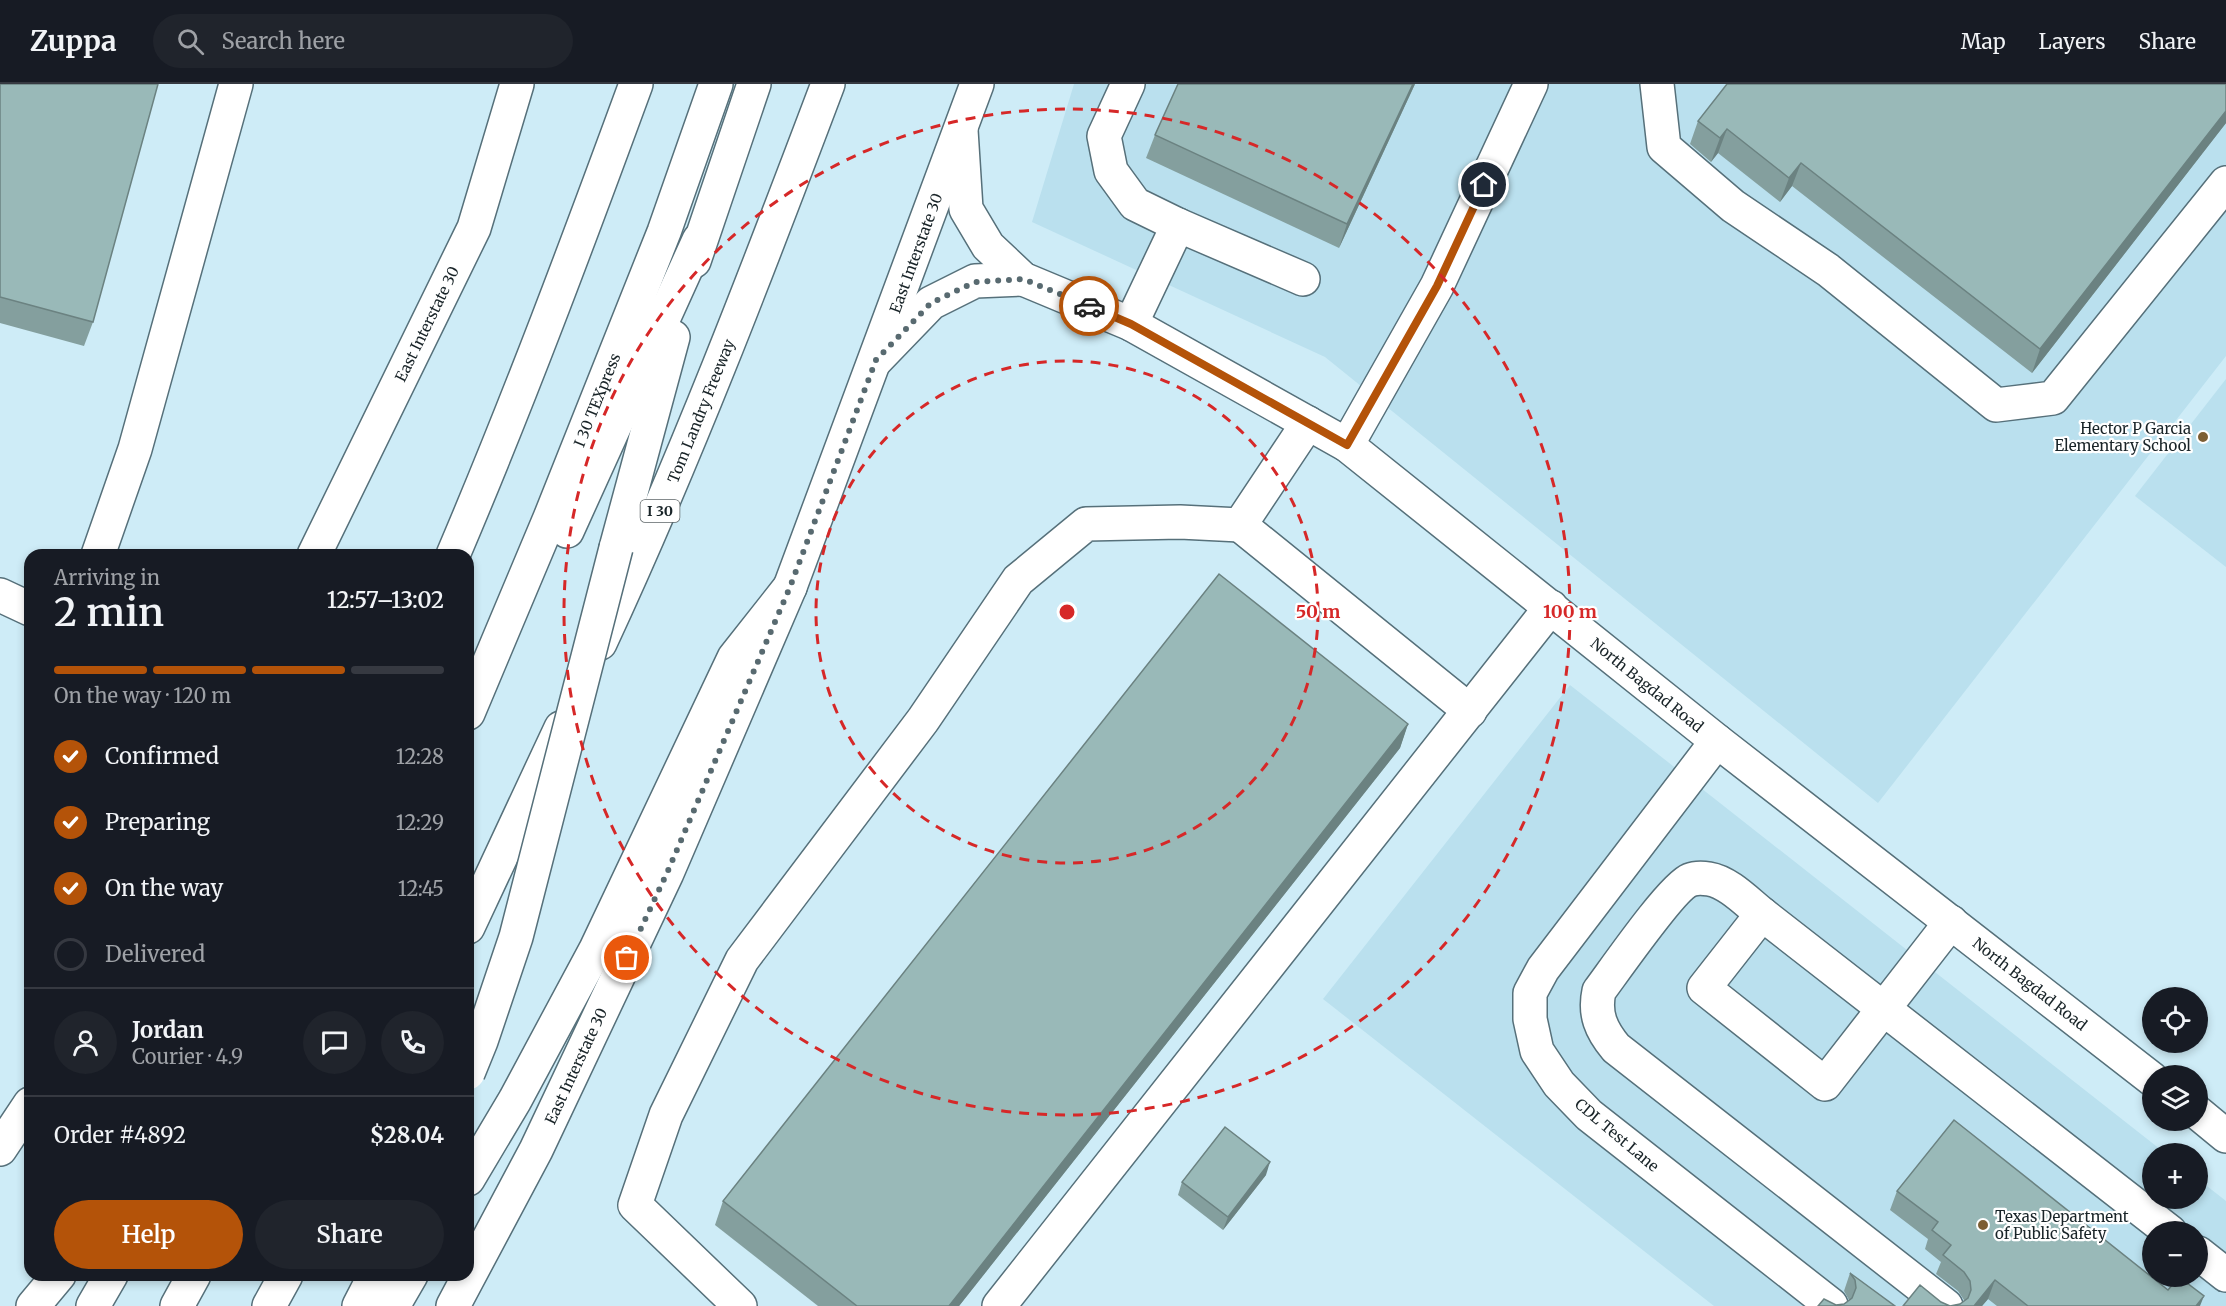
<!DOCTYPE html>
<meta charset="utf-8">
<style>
:root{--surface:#171b24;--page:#20242c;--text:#f1f3f6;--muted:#9ea1a6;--line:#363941;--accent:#b45309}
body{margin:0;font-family:Merriweather,serif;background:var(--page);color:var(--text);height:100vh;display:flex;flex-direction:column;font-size:22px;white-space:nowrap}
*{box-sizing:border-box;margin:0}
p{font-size:20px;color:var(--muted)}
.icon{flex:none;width:33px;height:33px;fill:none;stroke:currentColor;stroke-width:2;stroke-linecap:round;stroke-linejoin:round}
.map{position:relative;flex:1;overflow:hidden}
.sheet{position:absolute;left:24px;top:465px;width:450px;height:732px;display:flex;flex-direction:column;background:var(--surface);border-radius:18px;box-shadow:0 3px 9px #0003}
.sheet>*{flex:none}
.controls{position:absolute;left:2142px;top:903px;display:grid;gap:12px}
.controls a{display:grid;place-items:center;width:66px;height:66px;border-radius:50%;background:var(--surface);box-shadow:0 3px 9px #0003;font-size:30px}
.pin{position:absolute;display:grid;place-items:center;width:51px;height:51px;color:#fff;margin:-26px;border:3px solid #fff;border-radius:50%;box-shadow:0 2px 6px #0007}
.courier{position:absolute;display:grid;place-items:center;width:60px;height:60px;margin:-30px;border:4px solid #b45309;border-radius:50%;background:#fff;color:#222;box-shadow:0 2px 8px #0007}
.headline em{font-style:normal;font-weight:600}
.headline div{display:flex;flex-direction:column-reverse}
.headline{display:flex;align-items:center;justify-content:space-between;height:102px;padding:0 30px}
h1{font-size:39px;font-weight:600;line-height:45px}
.bar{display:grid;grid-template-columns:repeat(4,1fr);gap:9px 6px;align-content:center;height:72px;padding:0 30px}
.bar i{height:8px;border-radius:4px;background:var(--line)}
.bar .on{background:var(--accent)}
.bar p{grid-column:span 4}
.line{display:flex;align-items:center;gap:15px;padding:0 30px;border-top:2px solid var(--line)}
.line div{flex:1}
.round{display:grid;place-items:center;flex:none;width:63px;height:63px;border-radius:32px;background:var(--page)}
ol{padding:0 30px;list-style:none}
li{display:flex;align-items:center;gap:18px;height:66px}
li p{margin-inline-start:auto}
li .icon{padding:6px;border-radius:50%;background:var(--accent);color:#fff;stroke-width:4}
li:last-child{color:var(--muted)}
li i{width:33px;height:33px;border:3px solid var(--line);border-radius:50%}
.button{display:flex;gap:12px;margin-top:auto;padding:12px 30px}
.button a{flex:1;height:69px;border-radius:36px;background:var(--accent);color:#fff;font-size:24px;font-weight:600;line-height:69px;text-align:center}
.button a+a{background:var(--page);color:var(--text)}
header{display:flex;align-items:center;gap:36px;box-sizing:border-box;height:84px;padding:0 30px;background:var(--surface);border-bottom:2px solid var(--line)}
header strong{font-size:28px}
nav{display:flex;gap:33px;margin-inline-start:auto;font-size:21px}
.search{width:420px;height:54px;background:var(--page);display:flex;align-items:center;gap:15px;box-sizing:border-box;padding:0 21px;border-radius:33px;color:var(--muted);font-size:22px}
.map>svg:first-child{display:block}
</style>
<header>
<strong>Zuppa</strong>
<div class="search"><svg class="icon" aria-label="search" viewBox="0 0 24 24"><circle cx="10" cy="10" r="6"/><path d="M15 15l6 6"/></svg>Search here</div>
<nav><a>Map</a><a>Layers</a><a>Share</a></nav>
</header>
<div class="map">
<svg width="2226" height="1222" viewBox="0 0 2226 1222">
<rect width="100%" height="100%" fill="#ceecf7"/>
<g fill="#bae0ee" fill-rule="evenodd">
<polygon points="1074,0 2226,0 2226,272 1878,719 1325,273 1032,138"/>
<polygon points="2226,295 2226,483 2135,412"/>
<path d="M1570,601l595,468 -13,1v44h46v-19l28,22v105h-512l-391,-307zM2152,1148h46v44h-46z"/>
</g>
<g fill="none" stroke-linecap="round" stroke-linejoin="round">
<defs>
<g id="minor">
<polyline points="1128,0 1104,52 1111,87 1135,120 1178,141 1131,240"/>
<polyline points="1657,0 1664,63 1733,122 1828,186 1996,321 2053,314 2226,99"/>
<polyline points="961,46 966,125 988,162 1023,195 1131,240 1347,361 1717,657 2152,995"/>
<polyline points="1178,141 1303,195"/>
<polyline points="876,276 931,219 975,197 1023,195"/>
<polyline points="1347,361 1437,202 1531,0"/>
<polyline points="1240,441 1470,627"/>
<polyline points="98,471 135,365 236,0"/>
<polyline points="0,511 30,525"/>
<polyline points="1717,657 1543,885 1530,909 1530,935 1537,967 1559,1000 1589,1031 1831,1221"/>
<path d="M1762,830c-15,-12 -34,-32 -53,-35 -6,-1 -14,-1 -19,1 -18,7 -76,91 -91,111 -5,23 2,39 17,57l330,258"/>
<polyline points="1951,838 1825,1000 1704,904 1762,830 2170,1148"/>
<polyline points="2198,1029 2226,1052"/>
<polyline points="2198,1169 2226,1191"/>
<polyline points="740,1222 635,1121 666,1031 742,876 923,636 1018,496 1086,440 1180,438 1240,441 1308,339"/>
<polyline points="999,1222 1551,523"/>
</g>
<g id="major">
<polyline points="314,471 474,144 517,0"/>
<polyline points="0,1065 30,1020"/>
<polyline points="453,1222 536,1066 667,789 790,503 977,0"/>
</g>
<g id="highway">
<polyline points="694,177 754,0"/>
<polyline points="567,447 699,156"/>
<polyline points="616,464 673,253"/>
<path d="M453,471c66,-155 125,-313 183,-471"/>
<path d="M600,559c85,-183 157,-371 228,-559"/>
<polyline points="468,629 550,434 664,148 716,0"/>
<polyline points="468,843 561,644"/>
<polyline points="468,1095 515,1016 596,865 734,574 790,503"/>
<polyline points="33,1222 59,1191"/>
<polyline points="93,1222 111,1191"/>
<polyline points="177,1222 194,1191"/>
<polyline points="269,1222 286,1191"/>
<polyline points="359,1222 375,1191"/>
<polyline points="393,1222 411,1191"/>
</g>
</defs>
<use href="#minor" stroke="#56707a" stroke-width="36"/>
<use href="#major" stroke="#56707a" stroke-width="36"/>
<use href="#highway" stroke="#56707a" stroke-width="36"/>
<use href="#minor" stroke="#fff" stroke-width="33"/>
<use href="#major" stroke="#fff" stroke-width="33"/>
<use href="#highway" stroke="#fff" stroke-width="33"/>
<defs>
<polyline id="highway-bridge" points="468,989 481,957 516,853 616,464"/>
</defs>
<use href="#highway-bridge" stroke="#56707a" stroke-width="36" stroke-linecap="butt"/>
<use href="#highway-bridge" stroke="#fff" stroke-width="33"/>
</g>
<g fill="#849f9e">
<polygon points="0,0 93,238 84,262 0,239"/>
<polygon points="1415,0 1339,164 1146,74 1155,51"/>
<polygon points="2226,0 2226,39 2032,289 1792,102 1780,118 1718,69 1711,78 1690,60 1698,37"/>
<polygon points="1408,640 1400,664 959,1222 818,1222 715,1141 723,1117"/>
<polygon points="1266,1091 1223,1146 1178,1111 1182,1098"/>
<polygon points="1897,1107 2168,1206 2200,1222 1997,1222 1988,1215 1982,1222 1903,1222 1941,1218 1950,1222 1960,1220 1964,1218 1964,1216 1958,1207 1936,1190 1941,1178 1925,1165 1928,1155 1890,1126"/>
<polygon points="1850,1189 1895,1222 1836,1221 1844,1220 1849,1216 1844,1207"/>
</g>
<g fill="#6b8281">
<polygon points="1413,0 1415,0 1339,164 1347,140"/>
<polygon points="2226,27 2226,39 2032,289 2040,265"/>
<polygon points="1727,45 1718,69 1711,78 1720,54"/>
<polygon points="1801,79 1792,102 1780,118 1789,94"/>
<polygon points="1408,640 1400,664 959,1222 949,1222"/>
<polygon points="1270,1078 1266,1091 1223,1146 1228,1133"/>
<polygon points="1995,1196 1988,1215 1982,1222 1974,1222"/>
<polygon points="2204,1212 2200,1222 2196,1222"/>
</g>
<g fill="#99b9b8" stroke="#6b8281" stroke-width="1.5">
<polygon points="0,0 158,0 93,238 0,213"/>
<polygon points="1178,0 1413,0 1347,140 1155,51"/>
<polygon points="1727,0 2226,0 2226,27 2040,265 1801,79 1789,94 1727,45 1720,54 1698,37"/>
<polygon points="1219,490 1408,640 949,1222 857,1222 723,1117"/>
<polygon points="1954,1036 2168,1206 2179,1193 2204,1212 2196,1222 2028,1222 1995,1196 1974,1222 1903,1222 1920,1201 1941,1218 1950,1222 1960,1220 1968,1214 1971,1206 1970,1197 1964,1188 1943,1171 1951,1161 1932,1146 1938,1138 1897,1107"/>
<polygon points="1225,1043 1270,1078 1228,1133 1182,1098"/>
<polygon points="1850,1189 1895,1222 1818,1222 1824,1215 1836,1221 1844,1220 1852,1214 1856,1204 1855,1196"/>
</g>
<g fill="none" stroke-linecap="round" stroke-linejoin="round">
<polyline stroke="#586a70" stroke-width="6" stroke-dasharray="0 10.8" points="627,874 667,789 790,503 876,276 931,219 975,198 1023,195 1089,222"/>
<polyline stroke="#b45309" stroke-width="8" points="1089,222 1131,240 1347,361 1437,202 1484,101"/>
</g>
<g fill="none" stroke="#d62828" stroke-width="3" stroke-dasharray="10 8">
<circle cx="1067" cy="528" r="251"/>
<circle cx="1067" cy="528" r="503"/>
</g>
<g fill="#7c5e33" stroke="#fff" stroke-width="2">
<circle cx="2203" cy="353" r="6"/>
<circle cx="1983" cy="1141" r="6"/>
</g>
<g text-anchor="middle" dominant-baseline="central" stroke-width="4.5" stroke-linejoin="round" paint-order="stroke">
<rect fill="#fff" stroke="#5e6668" stroke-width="1.5" x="640.5" y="416" width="39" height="22" rx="4.5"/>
<g font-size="14" font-weight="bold" fill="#192428">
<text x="660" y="427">I 30</text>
</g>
<g font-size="15" fill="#192428" stroke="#fff">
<text transform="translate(916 169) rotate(-70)">East Interstate 30</text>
<text transform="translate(427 240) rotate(-64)">East Interstate 30</text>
<text transform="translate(597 316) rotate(-68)">I 30 TEXpress</text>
<text transform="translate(701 327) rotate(-68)">Tom Landry Freeway</text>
<text transform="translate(1647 601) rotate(39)">North Bagdad Road</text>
<text transform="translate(2030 900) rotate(38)">North Bagdad Road</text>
<text transform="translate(576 982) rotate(-65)">East Interstate 30</text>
<text transform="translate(1617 1051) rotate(40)">CDL Test Lane</text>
</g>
<g font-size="15" fill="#192428" stroke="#fff" text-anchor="end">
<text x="2191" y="344">Hector P Garcia<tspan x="2191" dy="17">Elementary School</tspan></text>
<text x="1995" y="1132" text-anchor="start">Texas Department<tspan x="1995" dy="17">of Public Safety</tspan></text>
</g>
</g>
<circle cx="1067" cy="528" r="9" fill="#d62828" stroke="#fff" stroke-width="3"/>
<g font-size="18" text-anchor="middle" font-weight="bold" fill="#d62828" stroke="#fff" stroke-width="4.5" stroke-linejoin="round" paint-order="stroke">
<text x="1318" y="534">50 m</text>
<text x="1570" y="534">100 m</text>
</g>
</svg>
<div class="controls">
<a><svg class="icon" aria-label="locate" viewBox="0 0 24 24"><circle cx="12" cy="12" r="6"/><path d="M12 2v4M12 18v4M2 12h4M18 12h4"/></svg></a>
<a><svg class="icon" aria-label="layers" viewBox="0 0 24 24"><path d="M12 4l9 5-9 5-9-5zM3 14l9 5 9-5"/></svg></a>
<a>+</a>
<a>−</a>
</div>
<div class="pin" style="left:627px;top:874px;background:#ea580c"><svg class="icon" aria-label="bag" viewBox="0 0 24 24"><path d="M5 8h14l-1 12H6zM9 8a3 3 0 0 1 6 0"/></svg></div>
<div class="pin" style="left:1484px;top:101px;background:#1f2937"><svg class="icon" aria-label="home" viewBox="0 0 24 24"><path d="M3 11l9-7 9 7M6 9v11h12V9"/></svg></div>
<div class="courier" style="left:1089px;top:222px"><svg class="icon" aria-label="car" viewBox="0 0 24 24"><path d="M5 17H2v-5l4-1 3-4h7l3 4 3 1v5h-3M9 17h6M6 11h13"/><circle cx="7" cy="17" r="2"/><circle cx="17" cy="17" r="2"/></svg></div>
<section class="sheet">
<div class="headline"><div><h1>2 min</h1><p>Arriving in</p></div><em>12:57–13:02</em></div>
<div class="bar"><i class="on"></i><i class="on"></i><i class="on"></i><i></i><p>On the way · 120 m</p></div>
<ol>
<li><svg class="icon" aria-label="check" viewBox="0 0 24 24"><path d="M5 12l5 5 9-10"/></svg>Confirmed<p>12:28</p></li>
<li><svg class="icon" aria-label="check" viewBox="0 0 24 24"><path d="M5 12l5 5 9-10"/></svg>Preparing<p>12:29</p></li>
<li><svg class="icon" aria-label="check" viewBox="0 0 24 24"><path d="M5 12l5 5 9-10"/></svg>On the way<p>12:45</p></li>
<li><i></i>Delivered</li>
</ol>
<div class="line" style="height:108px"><a class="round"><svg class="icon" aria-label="person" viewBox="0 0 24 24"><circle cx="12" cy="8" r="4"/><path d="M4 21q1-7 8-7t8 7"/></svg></a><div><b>Jordan</b><p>Courier · 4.9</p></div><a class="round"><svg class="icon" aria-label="chat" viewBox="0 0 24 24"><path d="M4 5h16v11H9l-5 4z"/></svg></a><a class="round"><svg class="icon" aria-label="phone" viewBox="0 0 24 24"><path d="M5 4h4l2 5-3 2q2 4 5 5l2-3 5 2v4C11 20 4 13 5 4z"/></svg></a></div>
<div class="line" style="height:78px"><div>Order #4892</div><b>$28.04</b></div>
<div class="button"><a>Help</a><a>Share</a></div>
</section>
</div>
